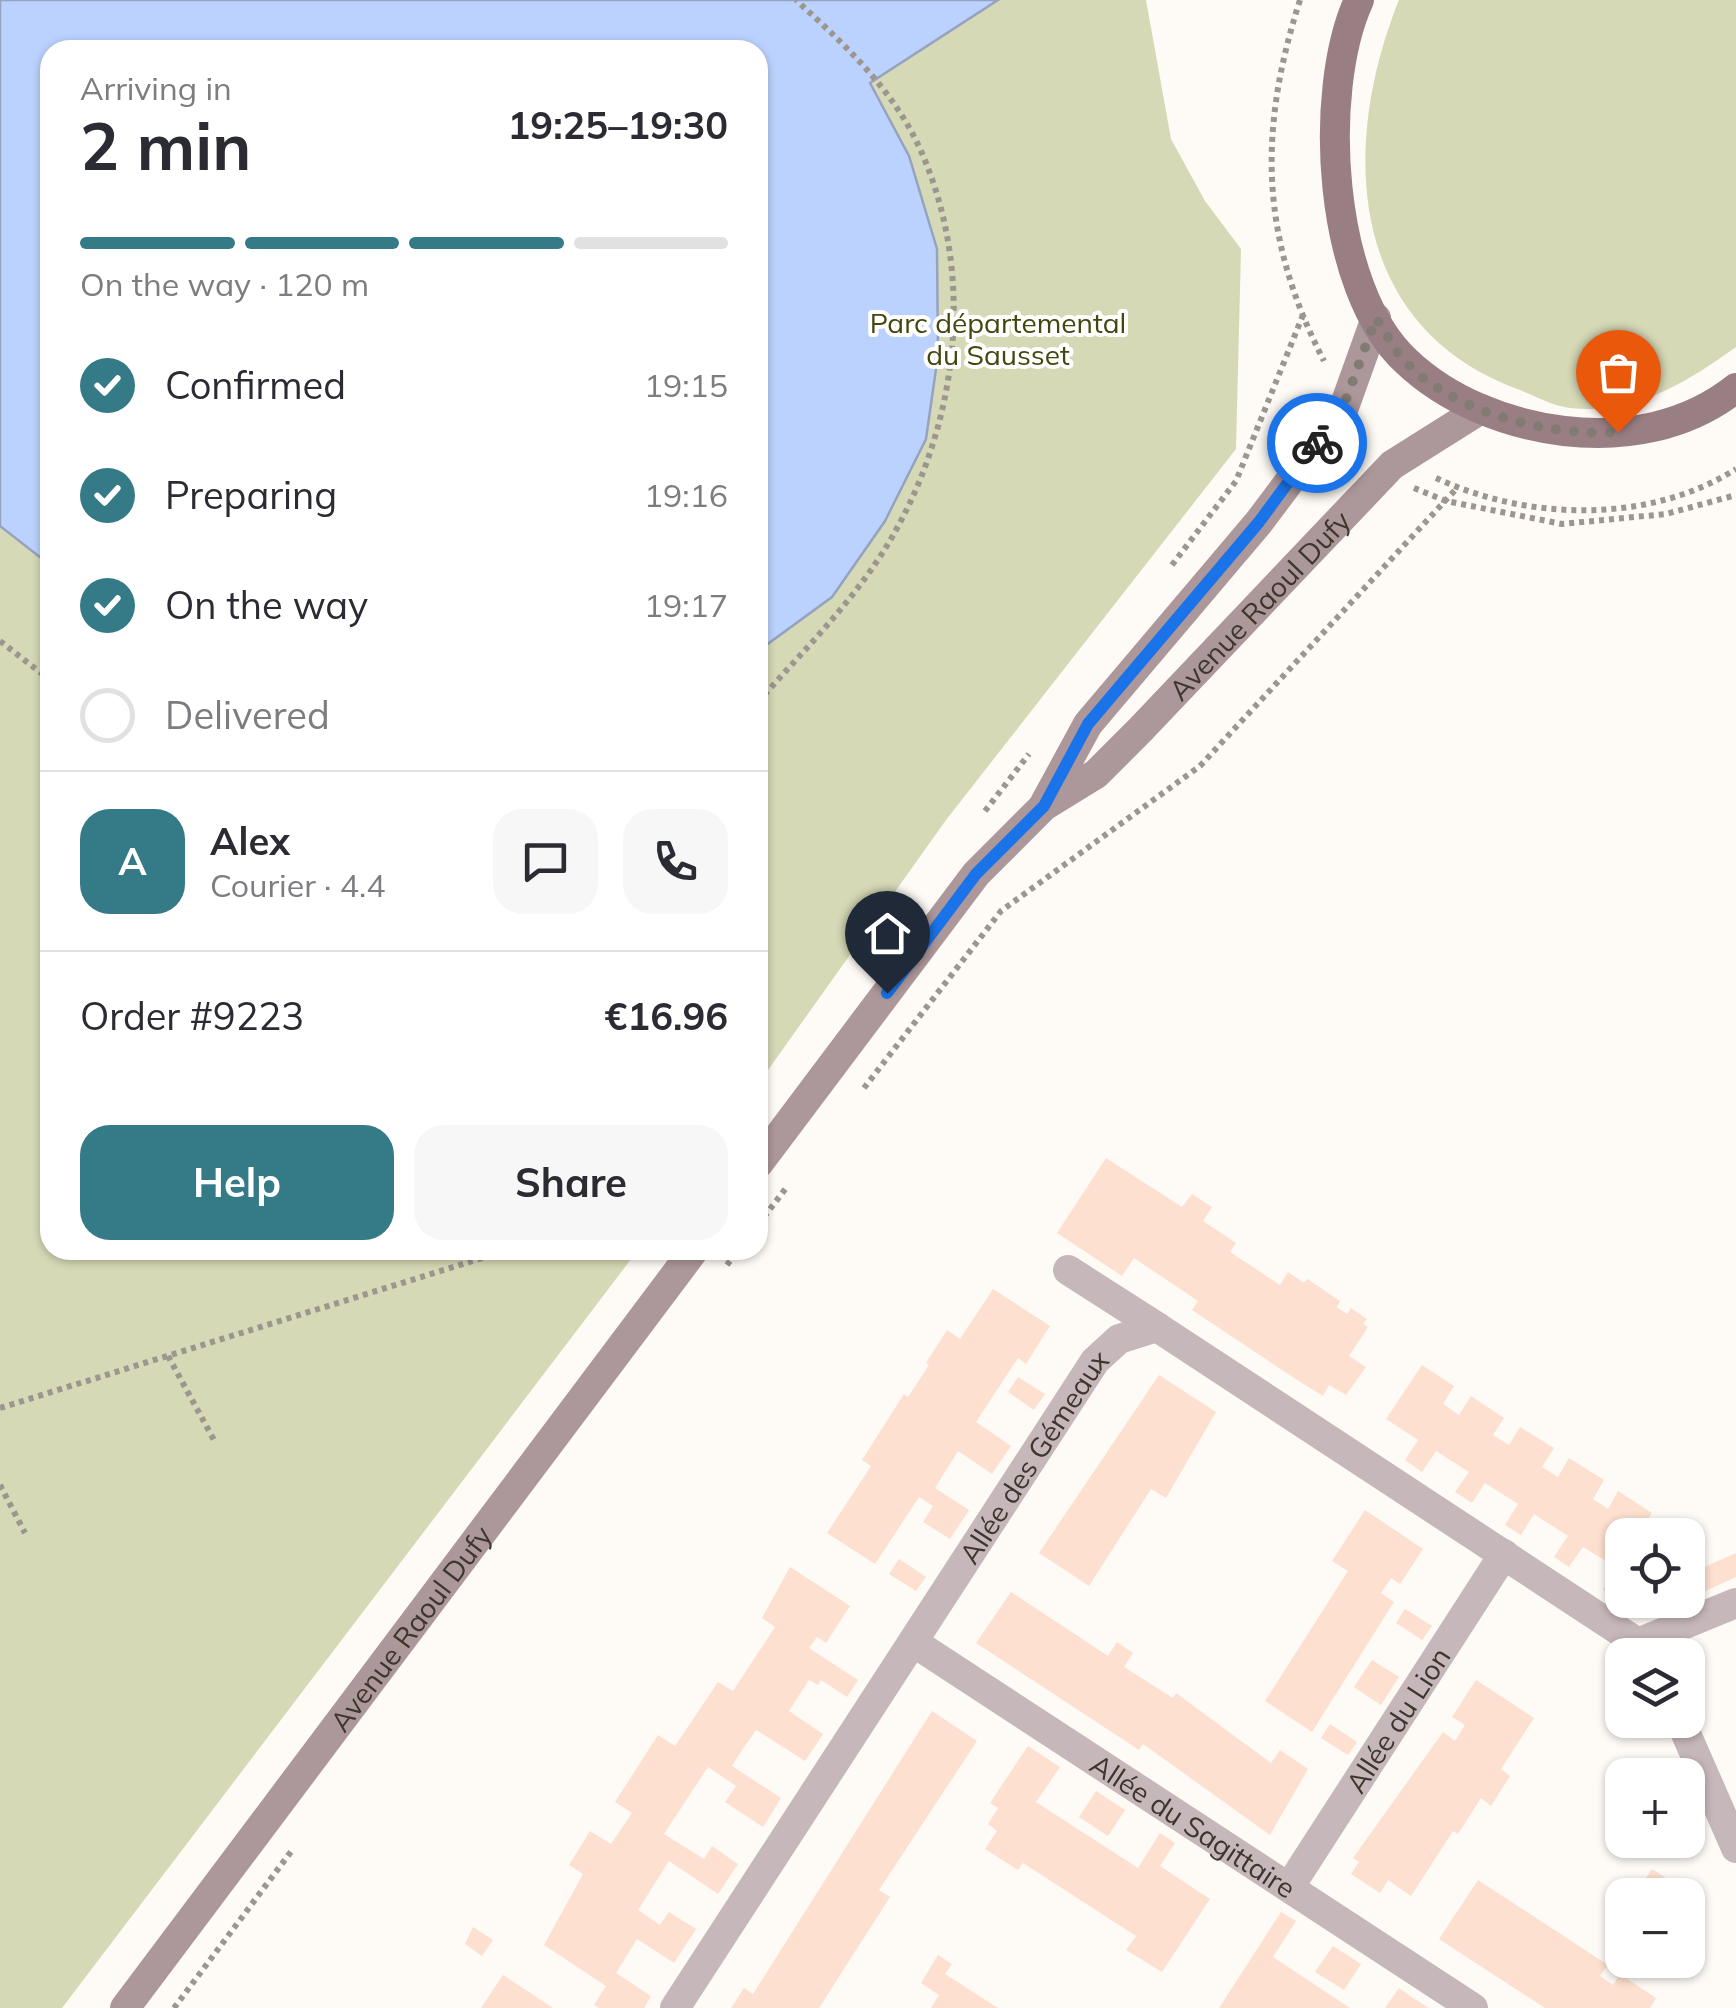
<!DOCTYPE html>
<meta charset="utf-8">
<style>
:root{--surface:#fff;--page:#f7f7f7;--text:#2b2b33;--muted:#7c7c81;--line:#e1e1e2;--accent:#357a87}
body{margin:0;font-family:Mulish,sans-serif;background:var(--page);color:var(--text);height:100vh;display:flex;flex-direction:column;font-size:38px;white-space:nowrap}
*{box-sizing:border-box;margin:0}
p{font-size:32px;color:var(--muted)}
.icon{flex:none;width:55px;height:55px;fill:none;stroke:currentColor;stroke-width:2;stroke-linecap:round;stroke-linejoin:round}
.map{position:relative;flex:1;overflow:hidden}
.panel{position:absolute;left:40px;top:40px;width:728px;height:1220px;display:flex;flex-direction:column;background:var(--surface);border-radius:30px;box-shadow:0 2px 8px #0004}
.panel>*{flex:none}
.fabs{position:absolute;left:1605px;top:1518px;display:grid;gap:20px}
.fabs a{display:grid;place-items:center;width:100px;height:100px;border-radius:20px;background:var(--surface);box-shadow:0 2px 8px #0004;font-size:50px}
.pin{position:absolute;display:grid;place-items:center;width:85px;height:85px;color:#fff;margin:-102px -42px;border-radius:50% 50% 50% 0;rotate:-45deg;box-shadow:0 0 10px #0007}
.pin .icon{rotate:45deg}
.courier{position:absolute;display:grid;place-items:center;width:100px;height:100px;margin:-50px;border:8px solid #1a73e8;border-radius:50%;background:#fff;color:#222;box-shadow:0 2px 12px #0007}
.head em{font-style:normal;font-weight:700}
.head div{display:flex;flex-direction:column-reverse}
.head{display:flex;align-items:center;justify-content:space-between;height:170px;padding:0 40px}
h1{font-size:65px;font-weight:700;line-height:75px}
.bar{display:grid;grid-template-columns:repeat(4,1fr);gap:15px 10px;align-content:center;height:120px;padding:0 40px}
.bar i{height:12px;border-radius:8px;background:var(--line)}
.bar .current{background:var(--accent)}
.bar p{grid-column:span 4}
.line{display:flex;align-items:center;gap:25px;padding:0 40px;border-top:2px solid var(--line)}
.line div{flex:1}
.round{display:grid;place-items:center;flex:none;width:105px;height:105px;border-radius:30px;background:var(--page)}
ol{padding:0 40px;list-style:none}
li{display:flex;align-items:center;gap:30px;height:110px}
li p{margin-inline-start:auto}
li .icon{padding:10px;border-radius:50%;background:var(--accent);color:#fff;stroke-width:4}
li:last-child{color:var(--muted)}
li i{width:55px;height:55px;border:5px solid var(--line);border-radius:50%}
.action{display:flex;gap:20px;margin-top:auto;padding:20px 40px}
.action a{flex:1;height:115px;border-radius:30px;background:var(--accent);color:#fff;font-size:40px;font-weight:700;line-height:115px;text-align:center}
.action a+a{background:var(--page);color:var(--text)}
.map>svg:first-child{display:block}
</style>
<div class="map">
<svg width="1736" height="2008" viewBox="0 0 1736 2008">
<rect width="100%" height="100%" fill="#fefaf5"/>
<g fill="#d6d9b6">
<polygon points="0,0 1146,0 1171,139 1205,201 1241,249 1236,449 946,820 758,1084 758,50 50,50 50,1250 638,1250 62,2008 0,2008"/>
<path d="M1399,0h337v347c-50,36 -102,68 -166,61 -17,-2 -35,-12 -50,-18 -172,-62 -181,-241 -121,-390z"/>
</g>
<polygon fill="#bcd2fe" stroke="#96a3bf" stroke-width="2.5" points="0,0 998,0 870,83 909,156 937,249 938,355 926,439 885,521 832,597 758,651 758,50 50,50 50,565 0,526"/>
<g fill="#fde0cf">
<polygon points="1106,1158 1182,1207 1192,1194 1212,1207 1203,1221 1236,1243 1230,1252 1280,1285 1288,1272 1304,1283 1307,1279 1340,1301 1337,1307 1347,1314 1351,1308 1367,1319 1363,1324 1368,1327 1349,1356 1366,1367 1346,1395 1329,1385 1323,1396 1291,1376 1192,1310 1198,1301 1134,1258 1122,1276 1057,1233"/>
<polygon points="993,1289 1050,1326 1026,1364 1018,1358 976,1422 1011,1446 992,1474 958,1451 935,1488 969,1510 950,1539 923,1522 933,1506 919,1497 875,1564 827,1533 871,1466 862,1460 904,1394 908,1397 929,1365 926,1363 947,1330 960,1339"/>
<polygon points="1422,1365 1454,1386 1443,1404 1459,1415 1471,1396 1504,1418 1493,1435 1509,1445 1520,1427 1554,1448 1542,1467 1558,1477 1569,1458 1604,1480 1593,1499 1608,1509 1618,1491 1652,1513 1641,1531 1647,1535 1622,1535 1620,1600 1603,1590 1617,1568 1583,1547 1569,1567 1554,1557 1568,1536 1534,1514 1521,1535 1505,1525 1518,1504 1485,1483 1472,1503 1455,1492 1469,1472 1436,1451 1422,1472 1405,1460 1418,1440 1386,1419"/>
<polygon points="1159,1375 1216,1412 1166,1498 1151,1489 1089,1586 1039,1553"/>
<polygon points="1018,1377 1045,1394 1034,1410 1008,1392"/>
<polygon points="1365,1510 1423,1549 1400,1584 1391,1578 1381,1593 1394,1602 1312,1732 1265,1701 1348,1571 1332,1561"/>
<polygon points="1688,1544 1700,1569 1736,1553 1736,1577 1688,1599"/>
<polygon points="899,1559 926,1577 916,1591 889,1574"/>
<polygon points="790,1567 850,1606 826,1643 817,1637 809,1648 858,1680 847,1697 821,1680 818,1685 809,1680 789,1711 823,1734 805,1761 756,1730 742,1750 732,1766 781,1798 763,1827 725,1802 736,1786 708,1767 664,1834 704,1859 712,1846 738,1864 718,1894 669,1861 638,1910 660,1925 669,1912 696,1929 674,1963 637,1939 616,1973 651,1996 644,2008 599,2008 594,2005 606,1986 544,1945 583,1874 569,1865 590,1831 611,1844 632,1813 615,1802 658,1735 675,1746 718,1682 733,1691 775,1627 762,1618"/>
<polygon points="1011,1592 1108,1656 1117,1642 1133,1653 1124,1667 1173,1698 1176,1693 1271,1763 1280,1750 1308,1769 1270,1835 1143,1744 1139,1750 976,1643"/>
<polygon points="1405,1609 1432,1626 1422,1640 1396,1623"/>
<polygon points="1372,1660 1399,1677 1381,1705 1354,1687"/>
<polygon points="1476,1680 1534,1718 1501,1769 1510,1776 1491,1806 1481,1798 1458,1834 1453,1831 1411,1896 1388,1880 1380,1893 1351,1874 1359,1862 1353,1858 1443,1732 1455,1741 1465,1725 1452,1717"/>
<polygon points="932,1711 977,1741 879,1890 890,1897 819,2008 731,2008 744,1988 753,1994"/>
<polygon points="1330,1724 1357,1742 1348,1755 1321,1738"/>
<polygon points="1028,1746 1060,1767 1036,1802 1138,1868 1160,1833 1175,1843 1160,1866 1210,1899 1162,1972 1126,1950 1136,1936 1023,1863 1018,1870 985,1849 997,1831 988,1824 998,1808 990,1803"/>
<polygon points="1096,1791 1125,1810 1108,1836 1079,1817"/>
<polygon points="1652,1869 1665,1877 1654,1893 1642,1884"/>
<polygon points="1478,1880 1608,1965 1600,1976 1613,1985 1620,1974 1656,1998 1650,2008 1545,2008 1439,1939"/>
<polygon points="1281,1912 1296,1921 1273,1957 1350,2008 1219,2008"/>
<polygon points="473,1927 493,1940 482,1956 465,1944"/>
<polygon points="1333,1946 1361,1964 1344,1990 1315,1972"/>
<polygon points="938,1955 952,1964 945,1974 998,2008 931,2008 939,1995 921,1983"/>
<polygon points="503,1975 553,2008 481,2008"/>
<polygon points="1399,1988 1413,1998 1429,2008 1385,2008"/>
</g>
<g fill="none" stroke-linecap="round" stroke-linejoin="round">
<g stroke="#9c968f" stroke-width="6" stroke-dasharray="5 5" stroke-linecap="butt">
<path d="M1300,0c-42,131 -40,237 24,361"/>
<path d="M1436,478c92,43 213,46 300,-9"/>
<polyline points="1414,488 1446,501 1562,524 1666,514 1736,495"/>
<polyline points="1172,565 1236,481 1303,315"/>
<polyline points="0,641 50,680"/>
<path d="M758,702c44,-50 95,-100 130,-158 70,-117 89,-266 33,-393 -27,-61 -77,-107 -125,-151"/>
<polyline points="985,811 1029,754"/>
<polyline points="864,1088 1001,911 1200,766 1457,488"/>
<polyline points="758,1225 786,1188"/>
<polyline points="727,1265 738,1250"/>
<polyline points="168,1356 214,1440"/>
<polyline points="0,1408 508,1250"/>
<polyline points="0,1485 25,1533"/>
<polyline points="174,2008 293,1849"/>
</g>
<g stroke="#c6b7ba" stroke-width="30">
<polyline points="1068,1270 1157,1327"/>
<path id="s1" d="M913,1642l560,366"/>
<polyline points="1638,1643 1736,1603"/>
<polyline points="1680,1720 1736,1848"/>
<path id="s2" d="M1290,1886l214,-332"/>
<path id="s3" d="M675,2008l420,-647 24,-22 38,-12 481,316 8,12"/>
</g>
<g stroke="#ac979a" stroke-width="30">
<polyline points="1045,803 1088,724 1259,522 1343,410 1376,318"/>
<path id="s4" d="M758,1164l218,-290 68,-68 52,-32 45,-45 251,-264 89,-56"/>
<path id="s5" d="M125,2008l569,-758"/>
</g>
<path stroke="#997f84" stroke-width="30" d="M1359,0c-42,92 -31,289 47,361 42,40 101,63 158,70 61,7 123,-4 172,-43"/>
</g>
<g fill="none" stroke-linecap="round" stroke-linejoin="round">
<path stroke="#817b73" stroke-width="10" stroke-dasharray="0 18" d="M1317,443l25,-33 34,-92c9,13 16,28 26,40 47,54 147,79 216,74"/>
<polyline stroke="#1a73e8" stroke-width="12" points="887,993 976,874 1044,806 1088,724 1259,522 1317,443"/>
</g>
<g text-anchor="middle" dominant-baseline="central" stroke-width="8" stroke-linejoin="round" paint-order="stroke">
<g font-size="28" fill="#44460d" stroke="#fff">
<text x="998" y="322">Parc départemental<tspan x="998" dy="32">du Sausset</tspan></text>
</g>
<g font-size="28" fill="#3d362d" stroke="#fff">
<text stroke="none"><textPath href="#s4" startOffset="755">Avenue Raoul Dufy</textPath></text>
<text stroke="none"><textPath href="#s3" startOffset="658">Allée des Gémeaux</textPath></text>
<text stroke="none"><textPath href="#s5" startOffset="475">Avenue Raoul Dufy</textPath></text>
<text stroke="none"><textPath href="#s2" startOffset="198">Allée du Lion</textPath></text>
<text stroke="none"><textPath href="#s1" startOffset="335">Allée du Sagittaire</textPath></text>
</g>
</g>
</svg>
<div class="fabs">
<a><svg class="icon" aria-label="locate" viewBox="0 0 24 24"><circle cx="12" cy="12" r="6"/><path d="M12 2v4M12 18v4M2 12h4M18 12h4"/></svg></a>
<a><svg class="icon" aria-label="layers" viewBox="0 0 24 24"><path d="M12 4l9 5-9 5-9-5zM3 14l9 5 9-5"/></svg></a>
<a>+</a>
<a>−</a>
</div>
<div class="pin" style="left:1618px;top:432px;background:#ea580c"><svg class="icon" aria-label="bag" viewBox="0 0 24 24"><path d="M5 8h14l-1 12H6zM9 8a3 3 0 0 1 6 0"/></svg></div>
<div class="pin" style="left:887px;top:993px;background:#1f2937"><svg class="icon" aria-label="home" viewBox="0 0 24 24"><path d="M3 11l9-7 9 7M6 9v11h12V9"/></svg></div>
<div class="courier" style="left:1317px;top:443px"><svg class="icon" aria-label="bike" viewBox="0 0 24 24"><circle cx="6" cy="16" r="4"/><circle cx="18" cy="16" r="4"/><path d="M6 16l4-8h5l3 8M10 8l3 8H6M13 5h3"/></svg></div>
<section class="panel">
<div class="head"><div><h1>2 min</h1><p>Arriving in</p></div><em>19:25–19:30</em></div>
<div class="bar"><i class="current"></i><i class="current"></i><i class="current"></i><i></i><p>On the way · 120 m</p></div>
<ol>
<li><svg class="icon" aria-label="check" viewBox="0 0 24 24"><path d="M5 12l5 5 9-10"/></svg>Confirmed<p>19:15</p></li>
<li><svg class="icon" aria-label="check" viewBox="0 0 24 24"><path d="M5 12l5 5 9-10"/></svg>Preparing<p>19:16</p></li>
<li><svg class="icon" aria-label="check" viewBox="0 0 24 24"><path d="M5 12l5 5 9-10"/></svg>On the way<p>19:17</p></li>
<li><i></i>Delivered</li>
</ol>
<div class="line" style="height:180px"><b class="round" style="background:var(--accent);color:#fff">A</b><div><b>Alex</b><p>Courier · 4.4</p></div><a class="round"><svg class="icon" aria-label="chat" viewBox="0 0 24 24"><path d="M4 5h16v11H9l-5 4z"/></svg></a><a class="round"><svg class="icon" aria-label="phone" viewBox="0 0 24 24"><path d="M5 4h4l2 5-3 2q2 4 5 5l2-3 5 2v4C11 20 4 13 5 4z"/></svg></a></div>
<div class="line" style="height:130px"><div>Order #9223</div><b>€16.96</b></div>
<div class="action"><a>Help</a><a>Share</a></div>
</section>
</div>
